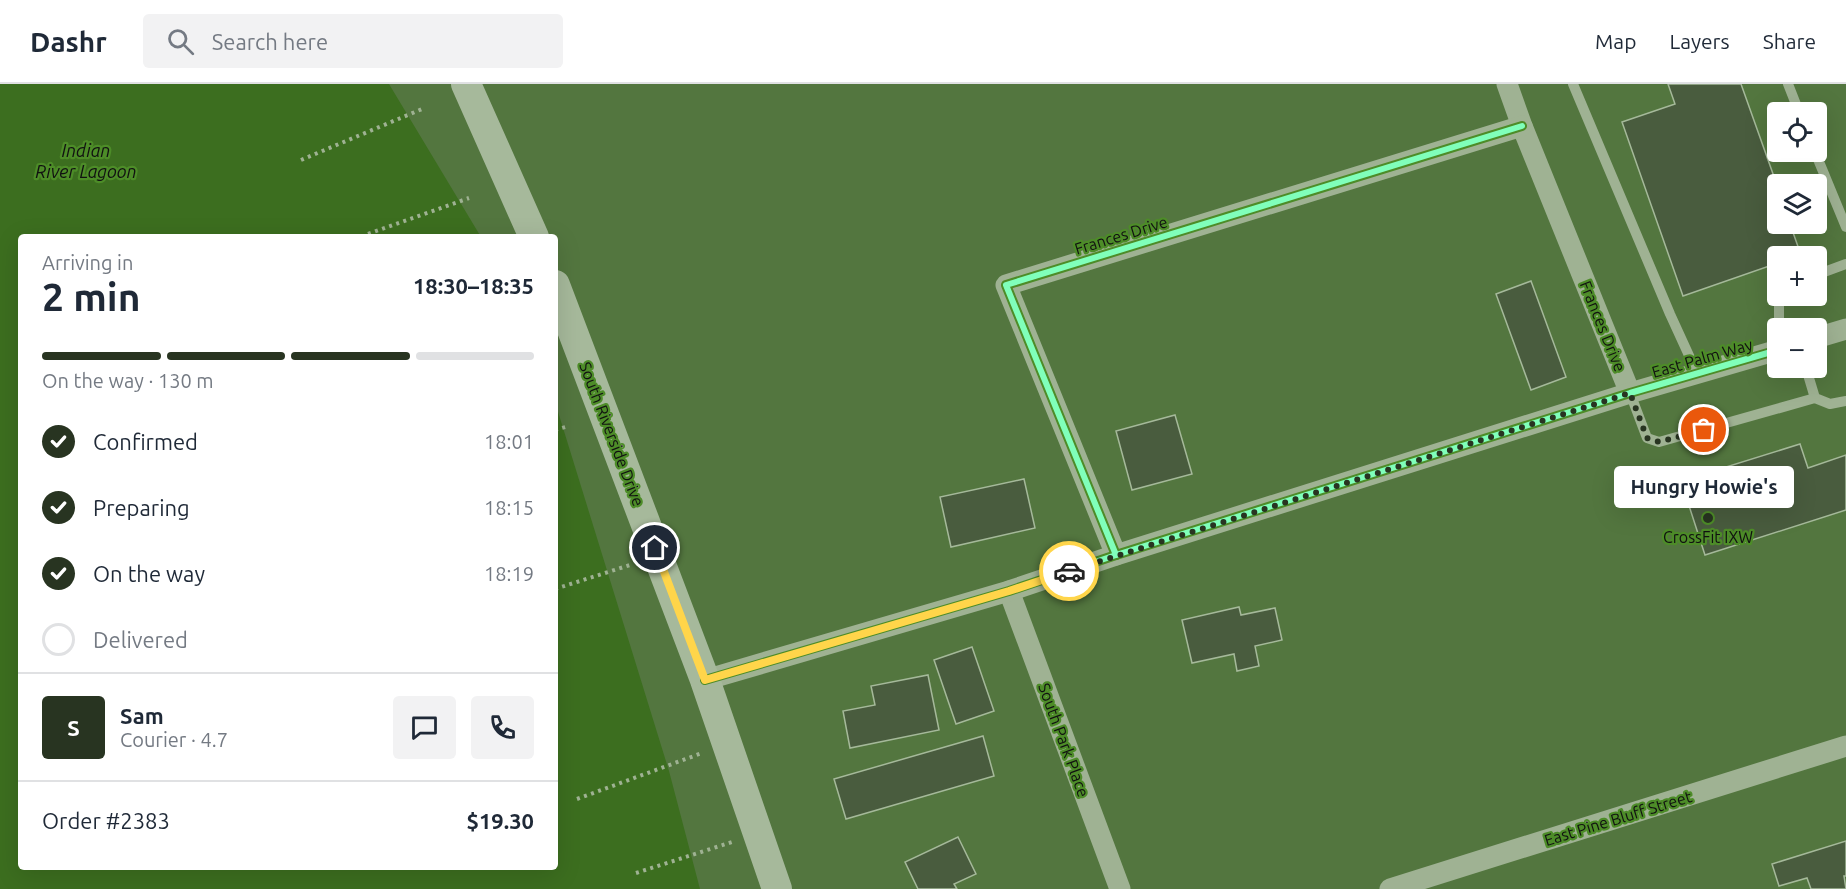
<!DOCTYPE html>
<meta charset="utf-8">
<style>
:root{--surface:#fff;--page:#f2f2f3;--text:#1f2937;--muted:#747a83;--line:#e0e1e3;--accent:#283421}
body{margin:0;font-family:Ubuntu,sans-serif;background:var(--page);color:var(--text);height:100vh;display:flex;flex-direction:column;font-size:22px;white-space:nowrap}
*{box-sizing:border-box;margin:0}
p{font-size:20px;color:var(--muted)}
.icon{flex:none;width:33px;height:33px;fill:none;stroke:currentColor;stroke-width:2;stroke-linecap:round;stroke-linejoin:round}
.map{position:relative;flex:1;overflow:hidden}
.details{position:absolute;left:18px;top:150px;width:540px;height:636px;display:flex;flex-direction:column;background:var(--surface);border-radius:6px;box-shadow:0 6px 24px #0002}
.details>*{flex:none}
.buttons{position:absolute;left:1767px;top:18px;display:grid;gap:12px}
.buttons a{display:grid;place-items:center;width:60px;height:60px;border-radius:6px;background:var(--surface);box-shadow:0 6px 24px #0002;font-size:30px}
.pin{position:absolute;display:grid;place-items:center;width:51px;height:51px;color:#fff;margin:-26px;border:3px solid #fff;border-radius:50%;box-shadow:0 2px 6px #0007}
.courier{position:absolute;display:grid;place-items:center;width:60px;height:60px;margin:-30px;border:4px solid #ffd54a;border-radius:50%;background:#fff;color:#222;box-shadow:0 2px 8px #0007}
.bubble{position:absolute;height:42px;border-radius:6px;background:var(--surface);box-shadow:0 6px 24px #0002;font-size:20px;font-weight:700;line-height:42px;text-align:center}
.head em{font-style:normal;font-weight:700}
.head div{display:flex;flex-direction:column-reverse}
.head{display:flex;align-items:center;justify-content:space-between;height:102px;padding:0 24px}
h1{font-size:39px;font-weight:700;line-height:45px}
.bar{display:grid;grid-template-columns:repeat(4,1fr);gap:9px 6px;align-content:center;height:72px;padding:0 24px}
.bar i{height:8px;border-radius:4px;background:var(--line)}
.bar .on{background:var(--accent)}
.bar p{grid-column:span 4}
.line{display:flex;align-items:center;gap:15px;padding:0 24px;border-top:2px solid var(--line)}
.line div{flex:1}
.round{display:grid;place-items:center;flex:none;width:63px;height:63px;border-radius:6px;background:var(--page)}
ol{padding:0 24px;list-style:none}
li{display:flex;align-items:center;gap:18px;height:66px}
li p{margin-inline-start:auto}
li .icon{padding:6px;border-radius:50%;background:var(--accent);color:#fff;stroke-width:4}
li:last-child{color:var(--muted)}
li i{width:33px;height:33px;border:3px solid var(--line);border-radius:50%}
header{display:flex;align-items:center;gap:36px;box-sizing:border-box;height:84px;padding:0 30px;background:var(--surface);border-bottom:2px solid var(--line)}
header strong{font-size:28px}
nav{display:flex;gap:33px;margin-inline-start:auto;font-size:21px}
.search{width:420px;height:54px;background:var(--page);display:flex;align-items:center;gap:15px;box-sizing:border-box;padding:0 21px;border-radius:6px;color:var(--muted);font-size:22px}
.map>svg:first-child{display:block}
</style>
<header>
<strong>Dashr</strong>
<div class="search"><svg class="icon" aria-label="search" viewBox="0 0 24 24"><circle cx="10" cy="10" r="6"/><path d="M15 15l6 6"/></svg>Search here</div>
<nav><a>Map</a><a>Layers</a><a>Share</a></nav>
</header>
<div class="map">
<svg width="1846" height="805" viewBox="0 0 1846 805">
<rect width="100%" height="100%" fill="#53763f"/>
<polygon fill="#3c6e1f" points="0,0 389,0 481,153 21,153 21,783 555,783 555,318 669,687 700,805 0,805"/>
<g fill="#495c3e" stroke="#a5b99a" stroke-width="1.5">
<polygon points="1668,0 1741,0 1778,104 1778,140 1790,140 1801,171 1778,172 1778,179 1683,212 1622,38 1675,20"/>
<polygon points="1531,197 1566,293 1531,306 1496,210"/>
<polygon points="1175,331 1192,390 1132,406 1116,347"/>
<polygon points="1800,360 1808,384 1846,371 1846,426 1705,471 1681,397"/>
<polygon points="1024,395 1035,444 951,463 940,413"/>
<polygon points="1239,523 1241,531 1275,524 1282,556 1255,562 1259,582 1237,587 1234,570 1192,579 1182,536"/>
<polygon points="972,563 994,627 956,640 934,576"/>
<polygon points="928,591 939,646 850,664 843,627 875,621 871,602"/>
<polygon points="983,652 994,692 846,735 834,695"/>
<polygon points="958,753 976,790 954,800 957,805 918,805 905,778"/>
<polygon points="1846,757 1846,792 1844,792 1846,805 1811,805 1807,794 1779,802 1772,780"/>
</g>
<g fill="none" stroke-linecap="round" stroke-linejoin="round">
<g stroke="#9fb293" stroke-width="4" stroke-dasharray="3 4.5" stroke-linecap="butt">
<polyline points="301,76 422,25"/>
<polyline points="368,150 469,114"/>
<polyline points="555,346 569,342"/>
<polyline points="555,505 630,481"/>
<polyline points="577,715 702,669"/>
<polyline points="636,789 732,758"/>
</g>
<g stroke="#9fb293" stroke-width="10">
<polyline points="1573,0 1670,230 1697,289"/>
<polyline points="1788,0 1799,28"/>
<polyline points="1815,68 1846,143"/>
<polyline points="1816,191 1846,180"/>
<polyline points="1780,244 1779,238 1779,220 1787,212"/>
<polyline points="1806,284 1815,314 1830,320 1846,317"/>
<polyline points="1630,309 1647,354 1659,358 1815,314"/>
</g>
<g stroke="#9fb293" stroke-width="21">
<polyline points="1507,0 1522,42 1630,309"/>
<polyline points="1816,254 1846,245"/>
<polyline points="1116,471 1006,201 1522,42"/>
<polyline points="1009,507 1120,805"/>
<polyline points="705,596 1009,507 1116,471 1630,309 1778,266"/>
<polyline points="1390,805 1846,662"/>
</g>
<g stroke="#a6b99b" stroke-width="30">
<polyline points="466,0 534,153"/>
<polyline points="555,201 705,596 777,805"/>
</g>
<defs>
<g id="cycleway">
<polyline points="1116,471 1006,201 1522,42"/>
<polyline points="705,596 1009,507 1116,471 1630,309 1778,266"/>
</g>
</defs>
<use href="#cycleway" stroke="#4d8c28" stroke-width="10"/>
<use href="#cycleway" stroke="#80ffba" stroke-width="6"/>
</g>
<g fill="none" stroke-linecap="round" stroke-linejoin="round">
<polyline stroke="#283421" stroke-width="6" stroke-dasharray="0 10.8" points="1069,487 1630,309 1647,354 1659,358 1704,346"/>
<polyline stroke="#ffd54a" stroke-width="8" points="655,464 705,596 1009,507 1069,487"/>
</g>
<circle fill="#283421" stroke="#4d8c28" stroke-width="2" cx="1708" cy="434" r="6"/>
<g text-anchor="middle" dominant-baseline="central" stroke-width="4.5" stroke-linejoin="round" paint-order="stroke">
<g font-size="16" fill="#111" stroke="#4d8c28">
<text transform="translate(1121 151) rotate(-17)">Frances Drive</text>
<text transform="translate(1603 242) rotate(68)">Frances Drive</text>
<text transform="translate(1702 274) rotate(-16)">East Palm Way</text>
<text transform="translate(612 350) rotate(69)">South Riverside Drive</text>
<text transform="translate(1064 656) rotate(70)">South Park Place</text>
<text transform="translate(1618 734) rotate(-17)">East Pine Bluff Street</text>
</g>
<g font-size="16" fill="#111" stroke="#4d8c28">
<text x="1708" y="453">CrossFit IXW</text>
</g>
<g font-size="18" font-style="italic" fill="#111" stroke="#4d8c28">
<text x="86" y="66">Indian<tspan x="86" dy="21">River Lagoon</tspan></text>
</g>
</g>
</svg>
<div class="buttons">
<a><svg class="icon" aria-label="locate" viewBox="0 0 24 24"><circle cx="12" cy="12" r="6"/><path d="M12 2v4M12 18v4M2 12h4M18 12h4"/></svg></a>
<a><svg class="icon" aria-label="layers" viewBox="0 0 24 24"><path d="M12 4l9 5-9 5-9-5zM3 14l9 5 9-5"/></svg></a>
<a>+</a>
<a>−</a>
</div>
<div class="pin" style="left:1704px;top:346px;background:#ea580c"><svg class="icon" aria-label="bag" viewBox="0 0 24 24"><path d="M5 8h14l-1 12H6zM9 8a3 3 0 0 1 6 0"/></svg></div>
<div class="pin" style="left:655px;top:464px;background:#1f2937"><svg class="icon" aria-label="home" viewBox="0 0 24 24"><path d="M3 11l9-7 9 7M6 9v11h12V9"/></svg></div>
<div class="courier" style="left:1069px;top:487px"><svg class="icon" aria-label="car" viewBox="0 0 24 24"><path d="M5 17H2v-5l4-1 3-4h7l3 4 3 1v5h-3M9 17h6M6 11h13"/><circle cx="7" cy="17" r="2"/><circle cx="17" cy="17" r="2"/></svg></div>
<div class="bubble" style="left:1614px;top:382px;width:180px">Hungry Howie's</div>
<section class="details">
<div class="head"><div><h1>2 min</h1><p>Arriving in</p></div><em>18:30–18:35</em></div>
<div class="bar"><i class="on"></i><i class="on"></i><i class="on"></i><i></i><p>On the way · 130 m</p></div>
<ol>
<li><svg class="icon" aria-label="check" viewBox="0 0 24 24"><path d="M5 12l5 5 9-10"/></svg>Confirmed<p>18:01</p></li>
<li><svg class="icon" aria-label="check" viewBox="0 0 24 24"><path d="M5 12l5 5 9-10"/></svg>Preparing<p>18:15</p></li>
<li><svg class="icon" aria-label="check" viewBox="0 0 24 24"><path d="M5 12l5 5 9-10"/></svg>On the way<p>18:19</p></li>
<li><i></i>Delivered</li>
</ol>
<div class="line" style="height:108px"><b class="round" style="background:var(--accent);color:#fff">S</b><div><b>Sam</b><p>Courier · 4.7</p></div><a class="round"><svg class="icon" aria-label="chat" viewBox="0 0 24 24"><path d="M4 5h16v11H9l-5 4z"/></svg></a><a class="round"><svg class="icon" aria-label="phone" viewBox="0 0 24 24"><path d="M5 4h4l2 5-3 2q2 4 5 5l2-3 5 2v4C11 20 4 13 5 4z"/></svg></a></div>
<div class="line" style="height:78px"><div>Order #2383</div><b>$19.30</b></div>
</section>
</div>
